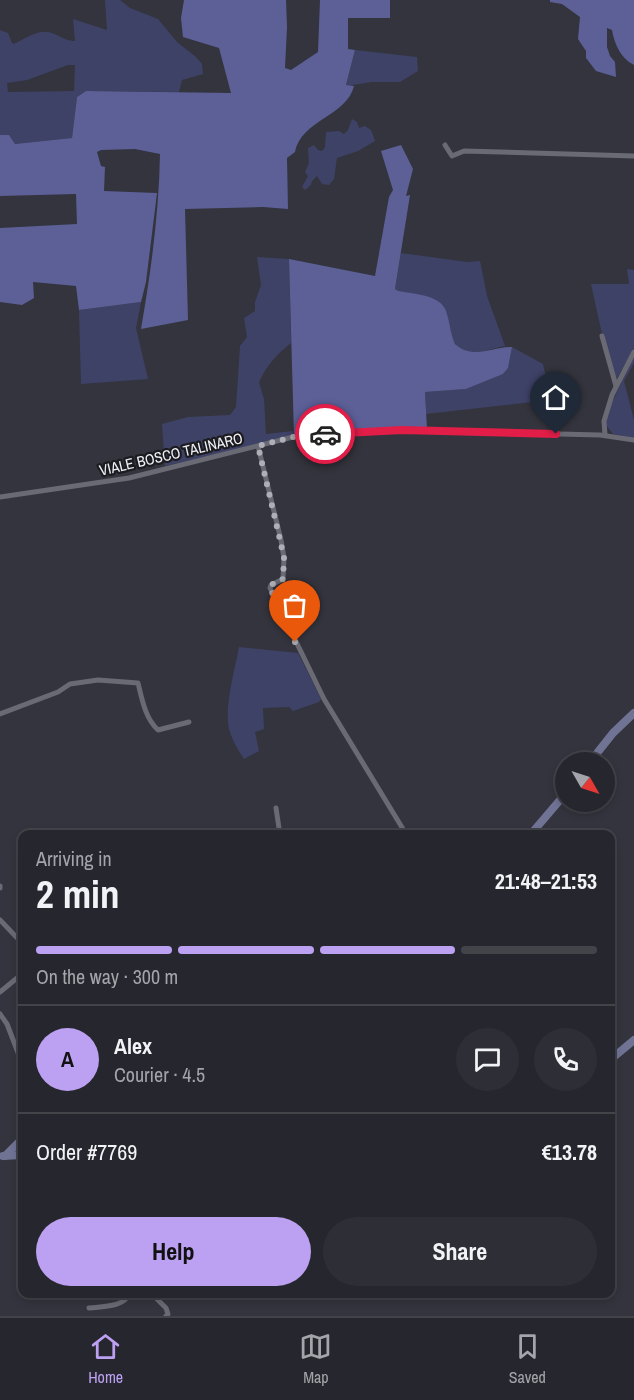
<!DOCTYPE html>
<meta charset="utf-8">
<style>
:root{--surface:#26272e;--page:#2e2f36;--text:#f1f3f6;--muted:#a4a5aa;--line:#42444a;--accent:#bca0f2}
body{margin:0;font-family:"Archivo Narrow",sans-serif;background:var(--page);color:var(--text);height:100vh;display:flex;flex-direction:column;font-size:22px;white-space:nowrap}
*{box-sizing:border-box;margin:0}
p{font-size:20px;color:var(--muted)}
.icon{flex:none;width:33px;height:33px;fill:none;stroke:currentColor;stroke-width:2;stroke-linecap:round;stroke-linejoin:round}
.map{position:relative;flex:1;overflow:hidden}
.details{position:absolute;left:18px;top:830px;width:597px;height:468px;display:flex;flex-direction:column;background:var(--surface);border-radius:12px;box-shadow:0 3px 9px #0003,0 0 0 2px var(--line)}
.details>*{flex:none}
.needle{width:39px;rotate:129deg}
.buttons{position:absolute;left:555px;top:752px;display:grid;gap:12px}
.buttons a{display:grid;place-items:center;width:60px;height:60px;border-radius:50%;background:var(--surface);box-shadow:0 3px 9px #0003,0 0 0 2px var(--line);font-size:30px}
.pin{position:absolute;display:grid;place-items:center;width:51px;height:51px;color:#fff;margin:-62px -26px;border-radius:50% 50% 50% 0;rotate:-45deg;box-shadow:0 0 6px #0007}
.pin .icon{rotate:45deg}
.courier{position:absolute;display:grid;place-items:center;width:60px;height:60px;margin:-30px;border:4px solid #e11d48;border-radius:50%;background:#fff;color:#222;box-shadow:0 2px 8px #0007}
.head em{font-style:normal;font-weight:800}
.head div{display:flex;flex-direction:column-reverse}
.head{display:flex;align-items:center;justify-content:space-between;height:102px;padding:0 18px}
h1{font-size:39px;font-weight:800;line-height:45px}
.bar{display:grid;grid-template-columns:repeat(4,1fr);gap:9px 6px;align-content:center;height:72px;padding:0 18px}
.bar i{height:8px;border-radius:4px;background:var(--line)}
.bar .current{background:var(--accent)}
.bar p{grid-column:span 4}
.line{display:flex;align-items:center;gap:15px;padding:0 18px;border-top:2px solid var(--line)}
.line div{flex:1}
.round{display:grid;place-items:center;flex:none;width:63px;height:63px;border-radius:32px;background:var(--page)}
.action{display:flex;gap:12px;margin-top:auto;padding:12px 18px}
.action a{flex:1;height:69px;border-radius:36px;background:var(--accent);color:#111;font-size:24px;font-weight:800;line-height:69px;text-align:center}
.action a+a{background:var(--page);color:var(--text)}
.dock{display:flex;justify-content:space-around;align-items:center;height:84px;border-top:2px solid var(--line);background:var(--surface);font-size:16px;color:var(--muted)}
.dock a{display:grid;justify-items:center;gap:3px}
.dock .current{color:var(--accent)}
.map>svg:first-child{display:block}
</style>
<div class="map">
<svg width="634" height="1316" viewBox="0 0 634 1316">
<rect width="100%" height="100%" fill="#33343d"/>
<g fill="#3f4267" fill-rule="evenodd">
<path d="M105,0h15l10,8 28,11 19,23 19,15 6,7 1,10 -21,6 -3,12 -93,-1 -9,6 -5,41 -57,6 -6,-9h-9v-105l8,3 4,10 2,1c11,-5 25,-16 38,-11 8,3 14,8 23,8l-2,-22 34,11zM68,65h7l-1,26 -66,1 -1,-9 20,-3z"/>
<polygon points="355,50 417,57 418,71 400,82 372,82 346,86"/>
<polygon points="352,119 357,122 359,128 365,126 371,130 375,141 358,151 337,158 334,179 329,185 322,184 317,176 312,181 311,185 305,190 302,187 308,176 305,172 309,163 308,148 314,145 318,150 322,151 325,147 326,132 339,131 344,134 348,130"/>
<path d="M401,253l66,9 13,-1 7,35 18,50c-19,4 -43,15 -53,-8l-57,-49z"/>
<path d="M257,257l32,2 2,84c-14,11 -24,22 -32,39l5,17 2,35 27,-3 1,5 -129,30 -3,-42 26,-7 42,-2 6,-8 4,-61 7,-9 -3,-19 11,-7v-9l6,-17z"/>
<polygon points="627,269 634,270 634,348 616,380 602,334 591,284 629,284"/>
<polygon points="141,302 136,328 148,379 81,384 79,310"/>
<polygon points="512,347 543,364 549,391 542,401 426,414 425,392 466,389 503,374 508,368"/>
<polygon points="634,356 634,363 624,381 634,420 634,438 613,434 606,425 606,415"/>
<path d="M239,647l59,6 23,46 -2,3 -26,9 -4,-4 -26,1 1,21 -9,3 4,19 -15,8c-6,-9 -12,-19 -15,-30 -5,-23 6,-59 10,-82z"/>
</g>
<g fill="#5c6097">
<path d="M184,0h102l1,27 -2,41 6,2 27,-18 2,-52h70v18h-42v31l7,1 -9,35 8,1c-7,30 -53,34 -59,66l-8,6 1,51 -25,-2 -78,2 3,111 -47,9c10,-58 18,-116 19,-175l-25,-5 -34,1 -4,2 4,14 4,1 -1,24 53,2 -11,89 -5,20 -62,8 -3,-24 -43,-4 1,16 -12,7 -22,-3v-74l77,-4 -1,-30 -76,2v-61h9l6,9 57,-6 5,-41 9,-6 145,2 -12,-45 -36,-11 -2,-19z"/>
<path d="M550,0h84v65c-13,-6 -20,-22 -22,-35l-5,-2v19l3,9 5,6 1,15 -20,-6 -10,-13v-7l-8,-12 2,-22 -18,-13 -12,-2z"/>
<path d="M401,145l12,24 -7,27 4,-1 -15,94 3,2c14,3 42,3 48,20 4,11 4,22 9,33 17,16 36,3 57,3l-4,21 -5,6 -37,15 -41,3 2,37 -29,-1 -104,8 -5,-177 86,17 14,-79 4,-7 -12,-39z"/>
</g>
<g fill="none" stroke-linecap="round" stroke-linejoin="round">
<g stroke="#696a73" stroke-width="5">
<polyline points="445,145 452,156 464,151 634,156"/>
<polyline points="602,336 616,386"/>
<polyline points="605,435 604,421 612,395 634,352"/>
<polyline points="258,446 281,540 284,558 283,579 271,585 270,588 324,699 406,834"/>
<polyline points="0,497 129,478 293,437 308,435 402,430 600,435 634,440"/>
<path d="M0,714l58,-22 12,-8 28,-4 40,3c4,16 7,35 20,47l31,-8"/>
<polyline points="276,808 279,828 281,834"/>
<polyline points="0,886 0,888"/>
<polyline points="0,920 22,943"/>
<polyline points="0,992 22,974"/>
<polyline points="0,1014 7,1024 22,1063"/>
<polyline points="151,1293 166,1308 168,1314 166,1316"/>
<path d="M89,1308c15,-2 34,0 41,-15"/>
</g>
<g stroke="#717395" stroke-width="8">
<polyline points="590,762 613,733 634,713"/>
<polyline points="531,834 566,793"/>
<polyline points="610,1060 634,1040"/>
<polyline points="3,1156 22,1155"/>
<polyline points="5,1156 22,1139"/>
</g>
</g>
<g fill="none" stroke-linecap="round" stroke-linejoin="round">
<polyline stroke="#aeafb6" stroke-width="6" stroke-dasharray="0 10.8" points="295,642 270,588 271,585 283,579 284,558 280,540 258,446 293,437 325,434"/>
<polyline stroke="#e11d48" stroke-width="8" points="325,434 402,430 556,434"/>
</g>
<g text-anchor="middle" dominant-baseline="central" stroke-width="4.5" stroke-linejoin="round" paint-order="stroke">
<g font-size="15" fill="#f0f1f7" stroke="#1c1c20">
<text transform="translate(171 454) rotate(-13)">VIALE BOSCO TALINARO</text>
</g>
</g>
</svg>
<div class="buttons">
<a><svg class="needle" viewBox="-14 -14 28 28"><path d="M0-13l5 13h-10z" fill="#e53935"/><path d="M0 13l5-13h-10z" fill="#a4a5aa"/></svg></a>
</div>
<div class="pin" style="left:295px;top:642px;background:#ea580c"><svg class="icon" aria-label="bag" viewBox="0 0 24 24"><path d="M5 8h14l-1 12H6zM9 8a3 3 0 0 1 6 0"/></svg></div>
<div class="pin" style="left:556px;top:434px;background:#1f2937"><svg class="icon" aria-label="home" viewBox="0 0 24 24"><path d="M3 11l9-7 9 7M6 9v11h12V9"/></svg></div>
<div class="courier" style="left:325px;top:434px"><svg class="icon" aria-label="car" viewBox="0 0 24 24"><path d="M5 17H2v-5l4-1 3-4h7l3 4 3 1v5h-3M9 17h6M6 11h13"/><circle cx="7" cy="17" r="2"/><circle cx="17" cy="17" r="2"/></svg></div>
<section class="details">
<div class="head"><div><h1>2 min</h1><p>Arriving in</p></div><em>21:48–21:53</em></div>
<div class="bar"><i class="current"></i><i class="current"></i><i class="current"></i><i></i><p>On the way · 300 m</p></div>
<div class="line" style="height:108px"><b class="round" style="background:var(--accent);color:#111">A</b><div><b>Alex</b><p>Courier · 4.5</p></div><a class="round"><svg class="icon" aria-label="chat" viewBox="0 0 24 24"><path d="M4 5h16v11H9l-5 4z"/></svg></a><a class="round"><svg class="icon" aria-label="phone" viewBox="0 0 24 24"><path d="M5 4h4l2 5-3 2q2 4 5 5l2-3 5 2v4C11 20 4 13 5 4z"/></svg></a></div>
<div class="line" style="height:78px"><div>Order #7769</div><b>€13.78</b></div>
<div class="action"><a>Help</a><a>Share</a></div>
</section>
</div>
<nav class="dock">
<a class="current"><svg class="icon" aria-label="home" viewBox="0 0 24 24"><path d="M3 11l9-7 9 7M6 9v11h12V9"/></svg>Home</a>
<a><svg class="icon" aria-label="map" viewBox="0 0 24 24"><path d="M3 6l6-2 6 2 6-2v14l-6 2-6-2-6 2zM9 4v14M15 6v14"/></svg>Map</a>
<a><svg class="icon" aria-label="saved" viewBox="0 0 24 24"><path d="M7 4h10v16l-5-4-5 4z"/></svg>Saved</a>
</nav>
